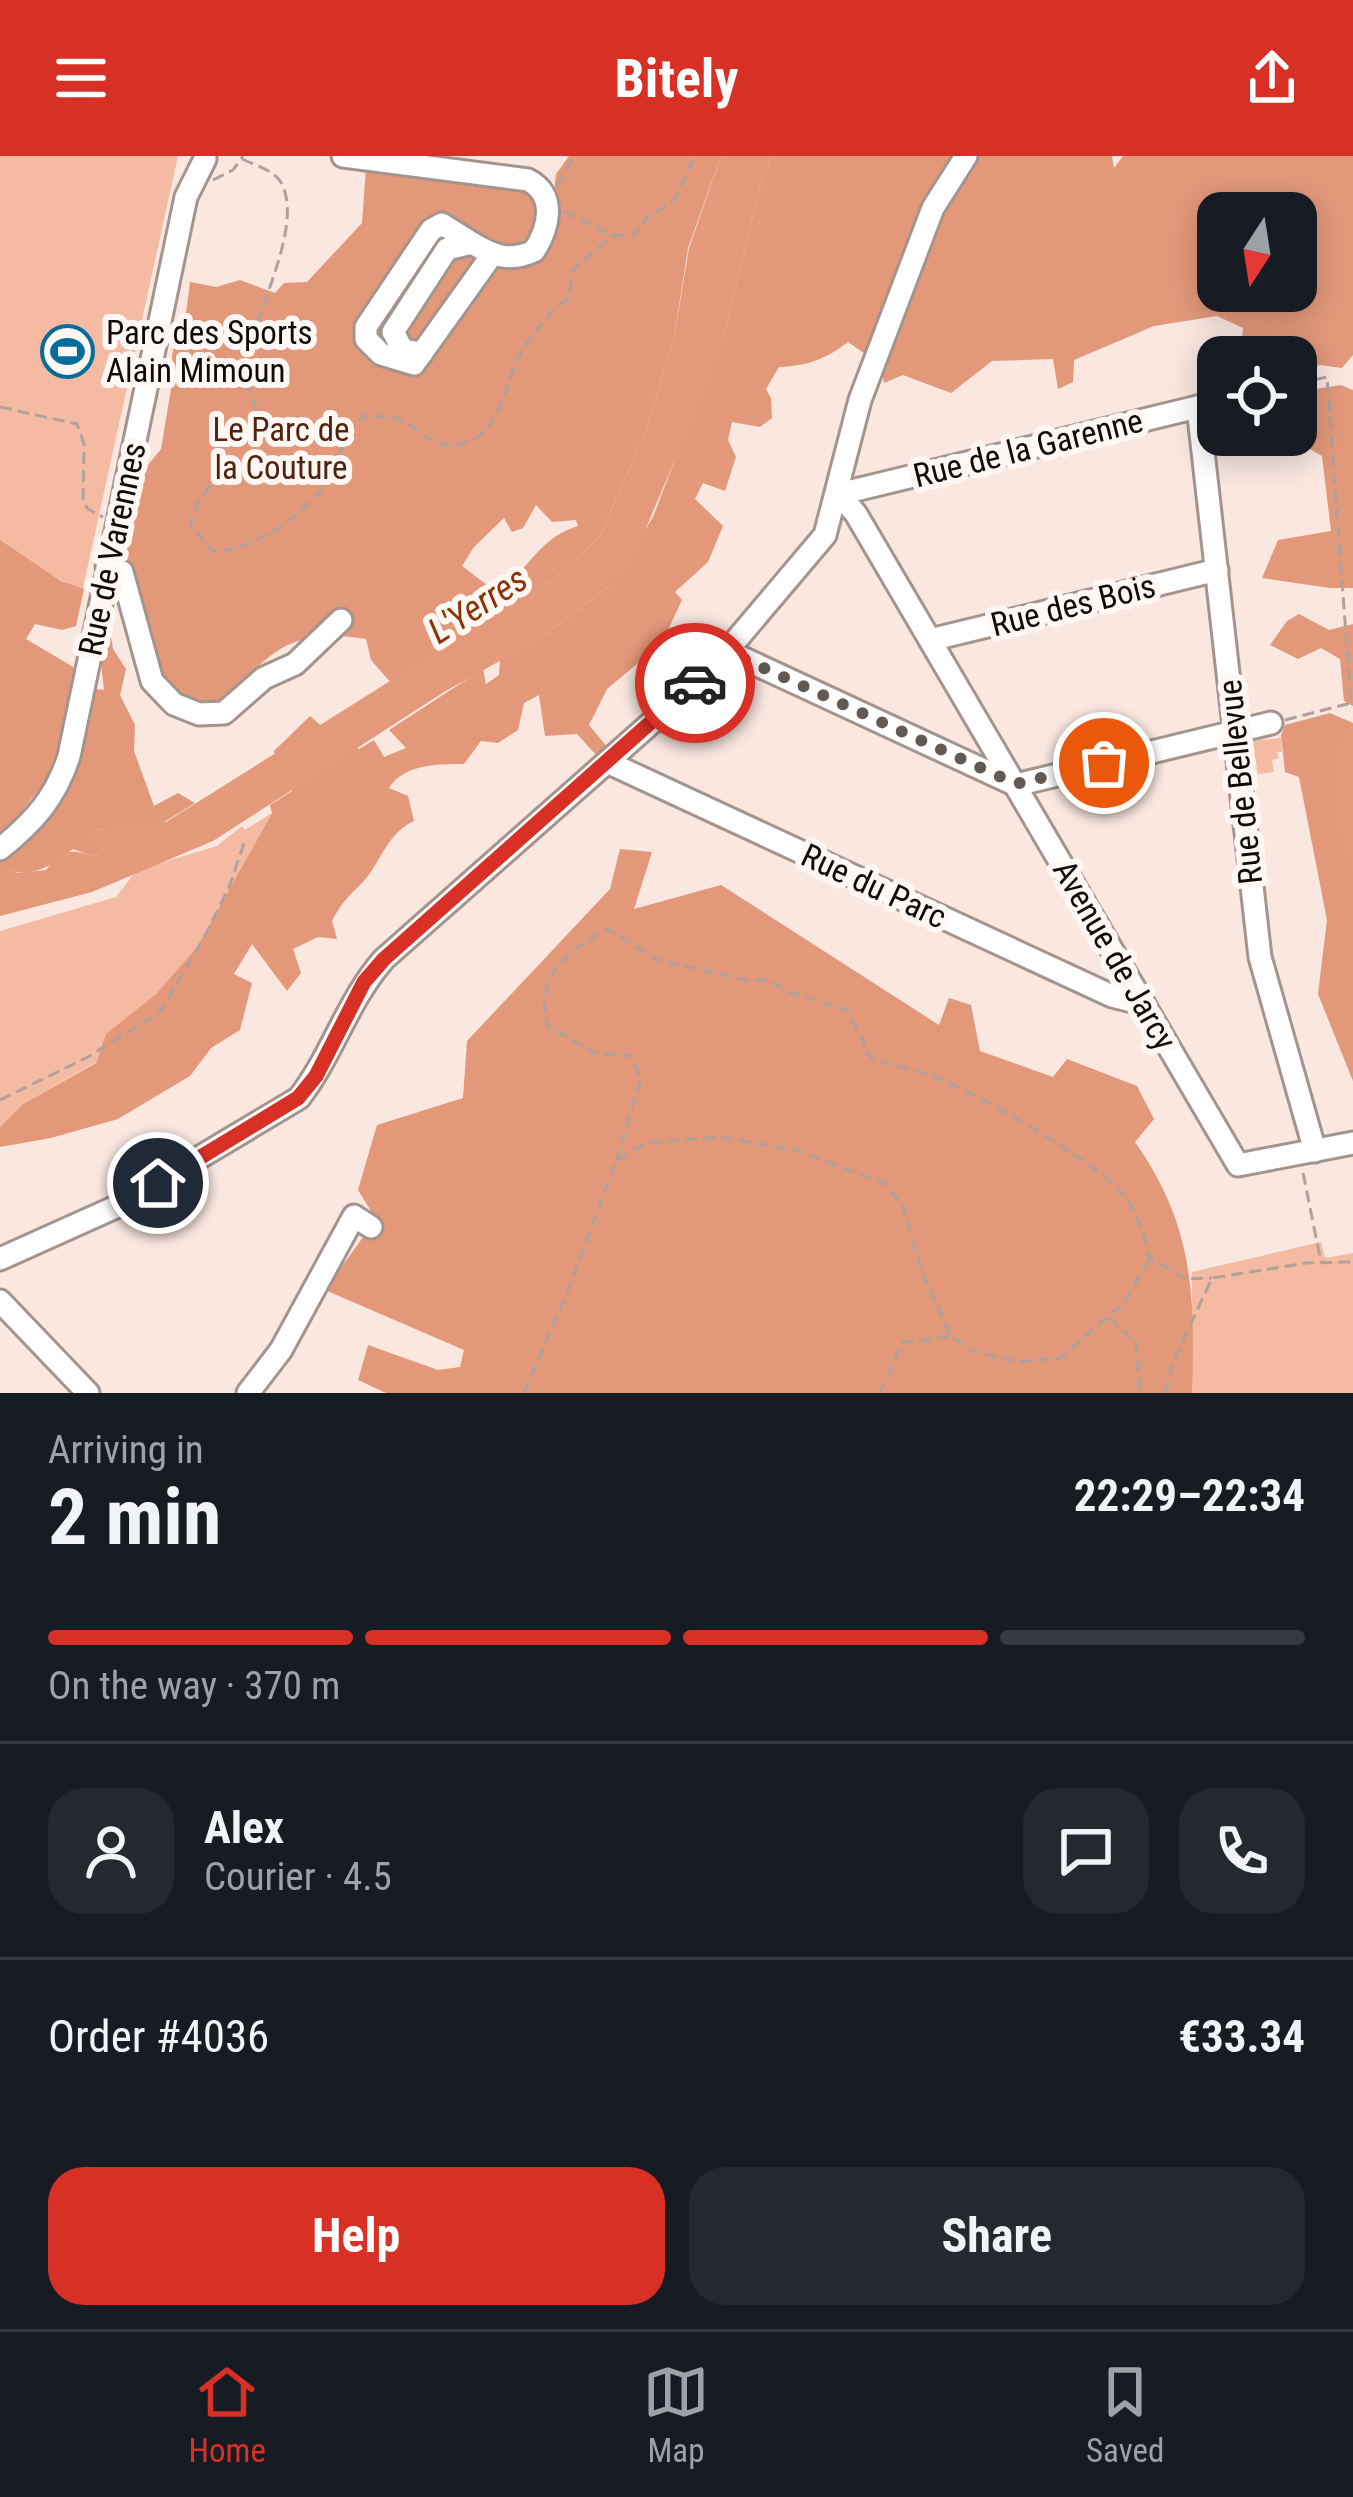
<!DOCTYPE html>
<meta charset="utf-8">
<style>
:root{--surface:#171b24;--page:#242831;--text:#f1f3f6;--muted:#9ea1a6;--line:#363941;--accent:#d93025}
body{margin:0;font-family:"Roboto Condensed",sans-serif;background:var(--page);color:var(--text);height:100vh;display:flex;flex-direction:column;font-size:45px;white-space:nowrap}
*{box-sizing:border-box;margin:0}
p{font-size:39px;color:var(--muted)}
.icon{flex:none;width:66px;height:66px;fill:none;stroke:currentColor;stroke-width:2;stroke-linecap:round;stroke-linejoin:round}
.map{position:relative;height:1237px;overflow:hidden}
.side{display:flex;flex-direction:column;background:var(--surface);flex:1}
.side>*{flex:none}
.needle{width:78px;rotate:192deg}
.buttons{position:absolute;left:1197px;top:36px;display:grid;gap:24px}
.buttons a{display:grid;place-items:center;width:120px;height:120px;border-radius:24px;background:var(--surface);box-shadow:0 6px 30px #0003;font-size:60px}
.pin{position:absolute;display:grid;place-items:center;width:102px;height:102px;color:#fff;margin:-51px;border:6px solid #fff;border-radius:50%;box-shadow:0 3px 12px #0007}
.courier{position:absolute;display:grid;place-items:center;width:120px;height:120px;margin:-60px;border:9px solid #d93025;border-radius:50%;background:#fff;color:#222;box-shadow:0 3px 15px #0007}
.overview em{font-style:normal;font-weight:700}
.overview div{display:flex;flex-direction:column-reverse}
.overview{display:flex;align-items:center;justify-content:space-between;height:204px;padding:0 48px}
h1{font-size:78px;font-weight:700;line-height:90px}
.bar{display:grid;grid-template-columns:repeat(4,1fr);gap:18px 12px;align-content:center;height:144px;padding:0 48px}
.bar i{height:15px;border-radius:9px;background:var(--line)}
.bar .current{background:var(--accent)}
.bar p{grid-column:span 4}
.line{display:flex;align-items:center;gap:30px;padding:0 48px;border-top:3px solid var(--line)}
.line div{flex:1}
.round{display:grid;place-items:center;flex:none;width:126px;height:126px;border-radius:36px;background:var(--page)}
.button{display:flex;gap:24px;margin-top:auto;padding:24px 48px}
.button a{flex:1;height:138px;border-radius:36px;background:var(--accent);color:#fff;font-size:48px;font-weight:700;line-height:138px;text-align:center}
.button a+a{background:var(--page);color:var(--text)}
header{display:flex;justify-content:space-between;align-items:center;height:156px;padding:0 48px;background:var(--accent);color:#fff;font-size:54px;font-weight:700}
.dock{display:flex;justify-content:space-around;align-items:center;height:168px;border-top:3px solid var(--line);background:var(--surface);font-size:33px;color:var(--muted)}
.dock a{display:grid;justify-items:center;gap:6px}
.dock .current{color:var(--accent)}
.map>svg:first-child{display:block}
</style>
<header><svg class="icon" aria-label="menu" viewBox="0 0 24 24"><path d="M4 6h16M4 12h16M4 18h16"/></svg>Bitely<svg class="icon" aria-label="share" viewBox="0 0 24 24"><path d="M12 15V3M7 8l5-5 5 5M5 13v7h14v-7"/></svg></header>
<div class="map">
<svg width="1353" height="1237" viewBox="0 0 1353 1237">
<rect width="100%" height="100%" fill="#f9e7e0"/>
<g fill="#f5baa2">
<polygon points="0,0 178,0 82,436 0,390"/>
<polygon points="1281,582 1282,596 1277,596 1279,602 1272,604 1274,616 1258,618 1252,585"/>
<polygon points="272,657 197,791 156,838 107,878 96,906 23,948 0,971 0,775 116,741 137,714 217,690 242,670 245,674"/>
<polygon points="1321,1086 1325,1102 1353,1097 1353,1237 1192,1237 1192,1116"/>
</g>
<g fill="#e3987a" fill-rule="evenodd">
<path d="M569,0h152l-33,92 -14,90 -29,95 -46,105 -42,38 -166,107 -20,-23 -5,-21c-21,-3 -45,-6 -65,1 -56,16 -66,83 -137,69l-42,-142 14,-53 7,-43 18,-22 12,-72 -1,-21 2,-11 9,-8 7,-55 26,5 24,-7 35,13 9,-10 23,-1 55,-59 4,-56 157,18 30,15 3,-26zM536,349l16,17 24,-2 2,6c-38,12 -45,38 -75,61l1,11 -42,-32 12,-19 30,-29 8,14 11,-4z"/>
<path d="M772,0h340l2,12 9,-12h230v199l-11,13 -22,-3 -24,8v-16h-52l-3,-6 2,-23 -26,-12 -63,10 -80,34 -1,22 -15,7 -5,-30 -61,2 -41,32 -48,-18 -19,8 -3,-18 -33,-23c-22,17 -41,24 -69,25l-13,22 5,9 1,20 -12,9 -28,-5 -4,18 8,17 -11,34 -22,-8 -8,16 28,27 -15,36 -33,30 7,8 -20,43 -55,46 -18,36 19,23 -10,9 -21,-23 -32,2 -6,-41 -15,8 -6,27 -20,13 -17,-2 -17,23c-26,0 -60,0 -75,24l19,8 6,25c-28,13 -32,40 -51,61 -14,14 -21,20 -31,39l5,18 -19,-2 -25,12 8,24 -14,18 -35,-47 -18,30 18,9 -12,47 -29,18 -21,28 -72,43 -67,19 -51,9v-20l23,-23 73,-41 10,-29 50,-40 41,-47 75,-134 -2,-8 22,-14 -3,-31 -16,-8 37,-36 23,20 26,13 15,-9 10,17 22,-9 -17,-18 94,-61 3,15 13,-9 1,-16 41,-21 70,-53 42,-68 73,-190 34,-141zM1218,57h78v78h-78z"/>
<polygon points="1341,229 1353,234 1353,432 1330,432 1262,422 1278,384 1331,375 1322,300 1286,279 1296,279 1296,236"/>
<polygon points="0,384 61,425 84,433 76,470 62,474 35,468 26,483 75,512 59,608 0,683"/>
<polygon points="1299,458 1329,474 1353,468 1353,550 1344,545 1340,503 1321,492 1298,503 1270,489 1287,465"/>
<path d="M110,475l3,18 13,20 -6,26 15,30 -1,26 20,55 24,-13 17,10 -34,21 -65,6 16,14 -20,12 -19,-7c-23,18 -44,32 -73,18v-16l79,-95 17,-67 8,1 -4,-36z"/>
<polygon points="1330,557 1353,567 1353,925 1318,838 1327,764 1299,621 1285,616 1281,579 1285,569"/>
<path d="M620,693l32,3 -18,57 87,-24 218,140 10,-27 22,7 9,46 73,26 14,-18 70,27 17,33 -19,23c59,84 60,152 57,251h-806l-28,-13 10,-35 70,25 22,-3 4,-17 -139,-60 51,-71 -18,-29 19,-65 86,-27 4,-57 143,-152z"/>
</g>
<g fill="#e4997b">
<path d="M721,0h51l-12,30 -34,141 -27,76 -64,151 -24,31 -70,53 -97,54 -231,149 -121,51 -92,24v-49l18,6 28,-3c15,-19 23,-22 46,-14l20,-12 -25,-3 9,-11 70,-8 391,-246 42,-38 46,-105 29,-95 15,-90z"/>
<path d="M1353,567v148c-16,-43 -35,-111 0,-148z"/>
</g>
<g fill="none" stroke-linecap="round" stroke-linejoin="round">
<defs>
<g id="minor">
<path d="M343,0l185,24c29,15 21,48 6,71 -24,11 -41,5 -62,-8l-25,6 -54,83 10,18 19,3"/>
<polyline points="472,87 442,68 431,74 366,171 366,183 381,198 414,208 492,99"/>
<polyline points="1198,251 1260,801 1315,995"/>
<polyline points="839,338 856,358 1238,1009 1353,987"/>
<polyline points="839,338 1218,246"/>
<polyline points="107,411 122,416 152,525 174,548 199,558 224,557 264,522 295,508 341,464"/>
<polyline points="930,484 1217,414"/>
<polyline points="727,495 1016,629 1271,567"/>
<polyline points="607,606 1112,840 1144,848"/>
<path d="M0,693c34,-27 56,-52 69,-93l117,-559 19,-38"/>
<path d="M0,1103l118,-53 181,-108c34,-44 48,-97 85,-139l300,-265 43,-43 98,-116 35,-135 73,-192 33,-52"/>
<polyline points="0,1145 88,1237"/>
<polyline points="248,1237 281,1194 354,1060 371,1071"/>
</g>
</defs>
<use href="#minor" stroke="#a4948e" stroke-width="27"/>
<g stroke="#afa19c" stroke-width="3" stroke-dasharray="12 6" stroke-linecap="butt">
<path d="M242,3c12,6 33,11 40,25 21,44 -26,127 -35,173 -6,26 12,42 8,64l-35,30 2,22 -23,26 -9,25 22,27c44,2 100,-43 123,-78 7,-10 4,-25 10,-36 4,-7 13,-15 18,-21 12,1 28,-1 38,4 20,10 31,29 58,24 44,-8 44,-60 61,-89 12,-22 29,-42 48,-57l5,-28 40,-35"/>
<polyline points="213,24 233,14 243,0"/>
<polyline points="557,30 574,0"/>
<polyline points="564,56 613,79 633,80 647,62 674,44 695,0"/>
<polyline points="0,251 77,268 84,288 83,345 88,353 103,361"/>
<polyline points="1285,564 1351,547 1327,221 1296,228"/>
<polyline points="0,944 86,902 160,856 205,780 230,729 246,681"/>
<path d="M616,1005l25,-82 -9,-23 -37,-3 -47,-27c-14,-52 19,-74 60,-97l50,31 88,20h23l19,12 59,18 17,32 1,9 7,7c20,8 43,11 63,19 45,18 152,79 184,113 19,19 24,44 31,68l36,21 26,-1"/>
<polyline points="1303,1017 1321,1106"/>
<polyline points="1109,1162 1136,1186 1140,1237"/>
<polyline points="524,1237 571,1127 616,1005 646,987 720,981 795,994 886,1028 903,1051 924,1121 951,1180 972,1195 1017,1206 1060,1202 1124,1147 1150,1102"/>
<polyline points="880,1237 903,1186 949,1181"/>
<polyline points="1165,1237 1175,1202 1212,1122 1307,1107 1353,1106"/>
</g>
<use href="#minor" stroke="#fff" stroke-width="21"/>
</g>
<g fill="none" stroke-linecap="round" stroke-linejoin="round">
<polyline stroke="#625854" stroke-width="12" stroke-dasharray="0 21.6" points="695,527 727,495 1016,628 1104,607"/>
<polyline stroke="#d93025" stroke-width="15" points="158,1027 298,942 316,920 364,826 384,803 695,527"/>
</g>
<defs>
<symbol id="stadium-ring" viewBox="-11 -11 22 22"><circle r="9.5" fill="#fef7f4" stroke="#066d9b" stroke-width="1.5"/><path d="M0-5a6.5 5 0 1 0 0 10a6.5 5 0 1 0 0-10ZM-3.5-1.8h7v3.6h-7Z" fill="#066d9b"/></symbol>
</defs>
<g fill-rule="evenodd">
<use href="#stadium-ring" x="38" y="166" width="59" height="59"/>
</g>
<g text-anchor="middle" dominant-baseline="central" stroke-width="12" stroke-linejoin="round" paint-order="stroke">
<g font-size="33" fill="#100b08" stroke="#fef7f4" text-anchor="start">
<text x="106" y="176">Parc des Sports<tspan x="106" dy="38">Alain Mimoun</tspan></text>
</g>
<g font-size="33" fill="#51220d" stroke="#fef7f4">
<text x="281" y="273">Le Parc de<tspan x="281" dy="38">la Couture</tspan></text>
</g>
<g font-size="33" fill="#100b08" stroke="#fef7f4">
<text transform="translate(1028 292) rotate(-14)">Rue de la Garenne</text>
<text transform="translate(112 393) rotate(-78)">Rue de Varennes</text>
<text transform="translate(1073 449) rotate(-14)">Rue des Bois</text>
<text transform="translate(1240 626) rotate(-96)">Rue de Bellevue</text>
<text transform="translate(874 730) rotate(25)">Rue du Parc</text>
<text transform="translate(1115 799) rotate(60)">Avenue de Jarcy</text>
</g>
<g font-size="36" font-style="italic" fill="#8b3404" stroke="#fef7f4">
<text transform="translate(478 449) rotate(-33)">L'Yerres</text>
</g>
</g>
</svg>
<div class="buttons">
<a><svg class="needle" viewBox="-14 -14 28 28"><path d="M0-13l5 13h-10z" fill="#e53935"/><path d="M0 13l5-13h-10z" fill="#9ea1a6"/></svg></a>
<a><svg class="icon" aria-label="locate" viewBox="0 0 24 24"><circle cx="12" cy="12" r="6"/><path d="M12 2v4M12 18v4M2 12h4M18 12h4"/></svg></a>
</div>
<div class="pin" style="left:1104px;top:607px;background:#ea580c"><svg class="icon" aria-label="bag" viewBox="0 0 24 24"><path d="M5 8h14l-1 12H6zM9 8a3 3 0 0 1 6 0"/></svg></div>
<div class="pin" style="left:158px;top:1027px;background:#1f2937"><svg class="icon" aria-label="home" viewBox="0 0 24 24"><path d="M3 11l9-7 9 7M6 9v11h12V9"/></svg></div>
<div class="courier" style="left:695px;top:527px"><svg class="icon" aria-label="car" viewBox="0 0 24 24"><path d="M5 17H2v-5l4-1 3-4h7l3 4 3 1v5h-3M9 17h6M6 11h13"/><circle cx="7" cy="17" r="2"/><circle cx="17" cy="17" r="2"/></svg></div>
</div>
<section class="side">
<div class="overview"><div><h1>2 min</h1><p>Arriving in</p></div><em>22:29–22:34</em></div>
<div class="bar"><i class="current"></i><i class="current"></i><i class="current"></i><i></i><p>On the way · 370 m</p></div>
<div class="line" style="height:216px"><a class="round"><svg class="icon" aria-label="person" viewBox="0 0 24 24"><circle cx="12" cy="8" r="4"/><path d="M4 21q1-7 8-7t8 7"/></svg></a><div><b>Alex</b><p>Courier · 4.5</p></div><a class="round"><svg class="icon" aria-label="chat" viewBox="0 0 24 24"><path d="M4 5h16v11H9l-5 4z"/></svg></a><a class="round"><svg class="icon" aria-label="phone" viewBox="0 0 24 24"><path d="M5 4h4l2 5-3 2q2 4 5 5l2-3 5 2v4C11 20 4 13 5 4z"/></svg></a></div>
<div class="line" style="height:156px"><div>Order #4036</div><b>€33.34</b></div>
<div class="button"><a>Help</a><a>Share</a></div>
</section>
<nav class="dock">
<a class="current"><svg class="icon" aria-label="home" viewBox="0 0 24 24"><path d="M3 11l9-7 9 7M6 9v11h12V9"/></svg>Home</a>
<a><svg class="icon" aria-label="map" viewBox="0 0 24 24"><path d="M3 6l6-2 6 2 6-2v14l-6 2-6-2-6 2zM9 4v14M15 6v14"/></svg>Map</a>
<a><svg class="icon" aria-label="saved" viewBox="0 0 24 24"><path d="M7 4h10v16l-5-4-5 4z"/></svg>Saved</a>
</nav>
